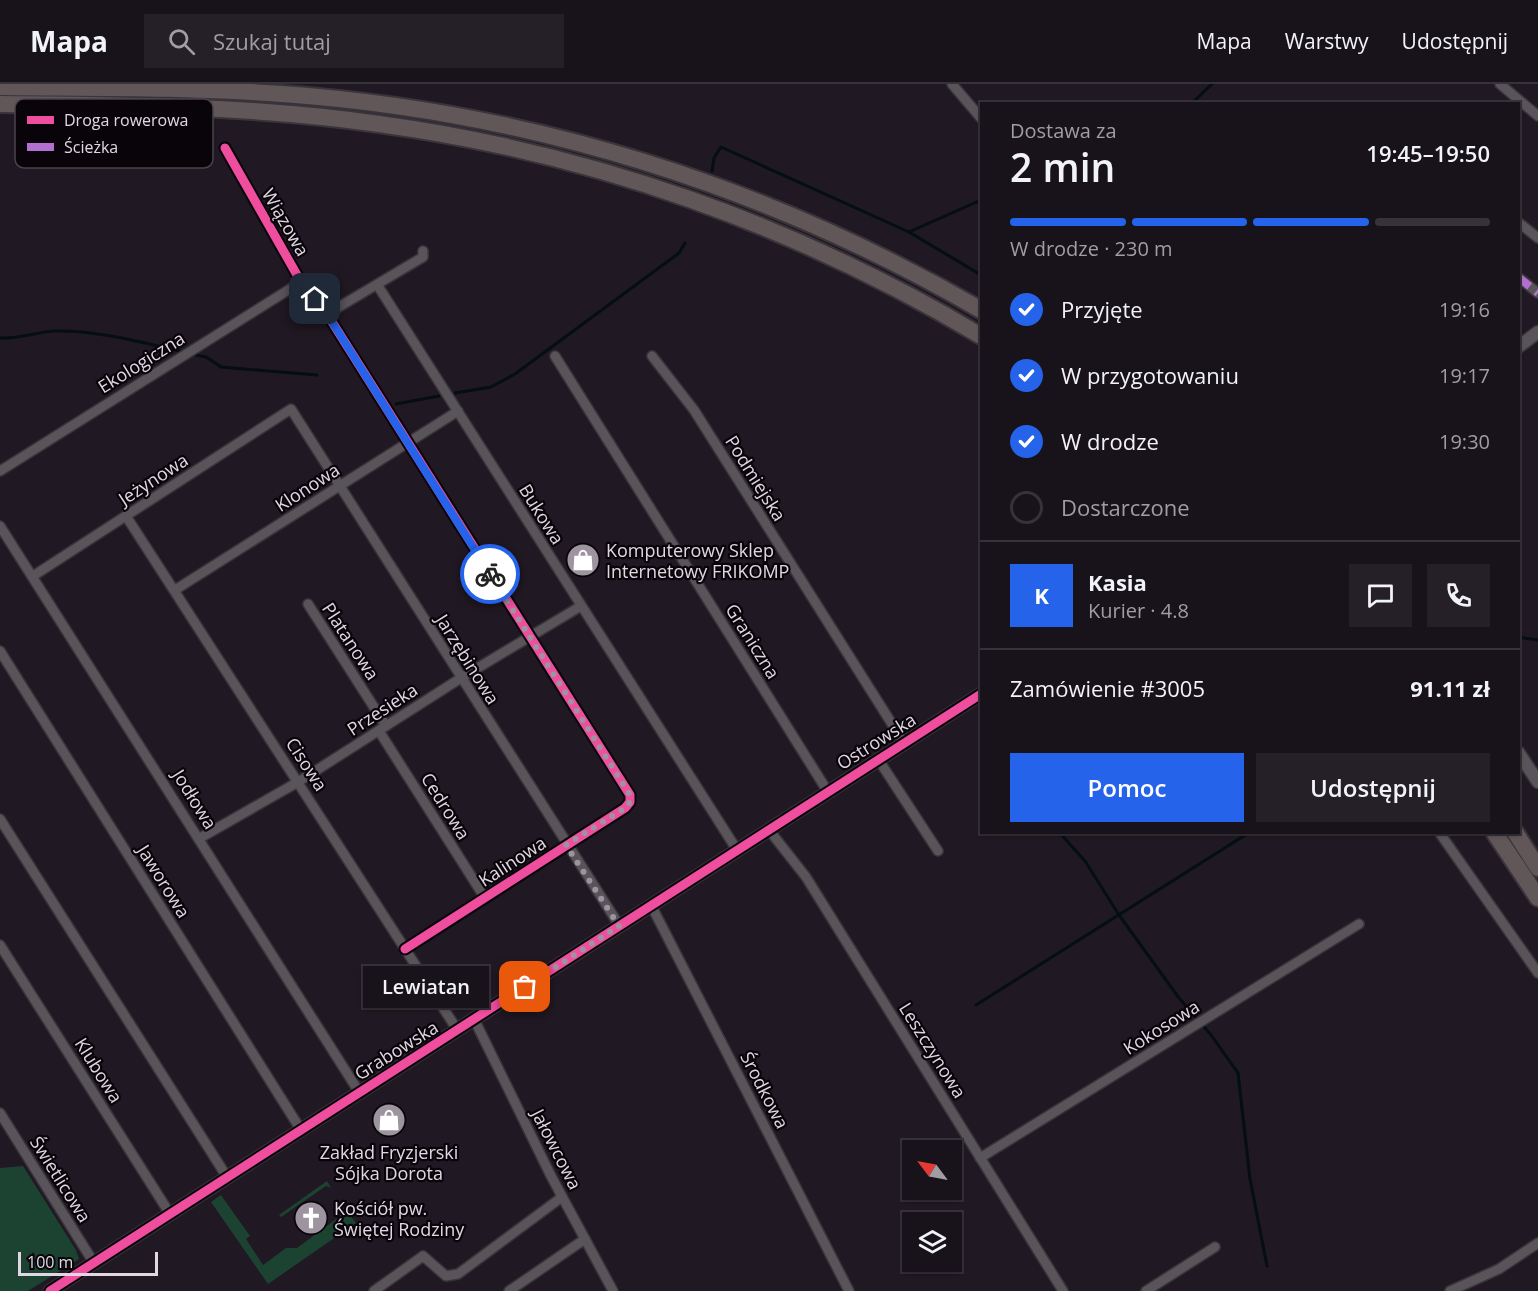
<!DOCTYPE html>
<html lang="pl">
<meta charset="utf-8">
<style>
:root{--surface:#18121a;--page:#252027;--text:#f1f3f6;--muted:#9f9ea2;--line:#363239;--accent:#2563eb}
body{margin:0;font-family:"Open Sans",sans-serif;background:var(--page);color:var(--text);height:100vh;display:flex;flex-direction:column;font-size:22px;white-space:nowrap}
*{box-sizing:border-box;margin:0}
p{font-size:20px;color:var(--muted)}
.icon{flex:none;width:33px;height:33px;fill:none;stroke:currentColor;stroke-width:2;stroke-linecap:round;stroke-linejoin:round}
.map{position:relative;flex:1;overflow:hidden}
.panel{position:absolute;left:980px;top:18px;width:540px;height:732px;display:flex;flex-direction:column;background:var(--surface);border-radius:0px;box-shadow:0 2px 4px #0004,0 0 0 2px var(--line)}
.panel>*{flex:none}
.needle{width:39px;rotate:302deg}
.buttons{position:absolute;left:902px;top:1056px;display:grid;gap:12px}
.buttons a{display:grid;place-items:center;width:60px;height:60px;border-radius:0px;background:var(--surface);box-shadow:0 2px 4px #0004,0 0 0 2px var(--line);font-size:30px}
.scale{position:absolute;left:18px;bottom:15px;width:140px;box-sizing:border-box;padding-left:6px;border:3px solid #e0d7e2;border-top:0;font-size:16px;line-height:21px;white-space:nowrap;color:#e0d7e2;-webkit-text-stroke:4px #09040a;paint-order:stroke}
.pin{position:absolute;display:grid;place-items:center;width:51px;height:51px;color:#fff;margin:-26px;border-radius:12px;box-shadow:0 3px 9px #0006}
.courier{position:absolute;display:grid;place-items:center;width:60px;height:60px;margin:-30px;border:4px solid #2563eb;border-radius:50%;background:#fff;color:#222;box-shadow:0 2px 8px #0007}
.bubble{position:absolute;height:42px;border-radius:0px;background:var(--surface);box-shadow:0 2px 4px #0004,0 0 0 2px var(--line);font-size:20px;font-weight:600;line-height:42px;text-align:center}
.overview em{font-style:normal;font-weight:600}
.overview div{display:flex;flex-direction:column-reverse}
.overview{display:flex;align-items:center;justify-content:space-between;height:102px;padding:0 30px}
h1{font-size:39px;font-weight:600;line-height:45px}
.bar{display:grid;grid-template-columns:repeat(4,1fr);gap:9px 6px;align-content:center;height:72px;padding:0 30px}
.bar i{height:8px;border-radius:4px;background:var(--line)}
.bar .selected{background:var(--accent)}
.bar p{grid-column:span 4}
.line{display:flex;align-items:center;gap:15px;padding:0 30px;border-top:2px solid var(--line)}
.line div{flex:1}
.round{display:grid;place-items:center;flex:none;width:63px;height:63px;border-radius:0px;background:var(--page)}
ol{padding:0 30px;list-style:none}
li{display:flex;align-items:center;gap:18px;height:66px}
li p{margin-inline-start:auto}
li .icon{padding:6px;border-radius:50%;background:var(--accent);color:#fff;stroke-width:4}
li:last-child{color:var(--muted)}
li i{width:33px;height:33px;border:3px solid var(--line);border-radius:50%}
.primary-button{display:flex;gap:12px;margin-top:auto;padding:12px 30px}
.primary-button a{flex:1;height:69px;border-radius:0px;background:var(--accent);color:#fff;font-size:24px;font-weight:600;line-height:69px;text-align:center}
.primary-button a+a{background:var(--page);color:var(--text)}
header{display:flex;align-items:center;gap:36px;box-sizing:border-box;height:84px;padding:0 30px;background:var(--surface);border-bottom:2px solid var(--line)}
header strong{font-size:28px}
nav{display:flex;gap:33px;margin-inline-start:auto;font-size:21px}
.search{width:420px;height:54px;background:var(--page);display:flex;align-items:center;gap:15px;box-sizing:border-box;padding:0 21px;border-radius:0px;color:var(--muted);font-size:22px}
.map>svg:first-child{display:block}
</style>
<header>
<strong>Mapa</strong>
<div class="search"><svg class="icon" aria-label="search" viewBox="0 0 24 24"><circle cx="10" cy="10" r="6"/><path d="M15 15l6 6"/></svg>Szukaj tutaj</div>
<nav><a>Mapa</a><a>Warstwy</a><a>Udostępnij</a></nav>
</header>
<div class="map">
<svg width="1538" height="1207" viewBox="0 0 1538 1207">
<rect width="100%" height="100%" fill="#201822"/>
<g fill="#1c4331">
<polygon points="23,1082 76,1166 79,1175 28,1207 0,1207 0,1084"/>
<polygon points="327,1097 331,1104 326,1102 281,1133 279,1131"/>
<polygon points="221,1111 250,1152 246,1155 263,1181 286,1164 297,1164 339,1133 344,1123 356,1139 268,1200 211,1118"/>
</g>
<g fill="none" stroke-linecap="round" stroke-linejoin="round">
<g stroke="#040f11" stroke-width="3">
<polyline points="1191,20 1212,0"/>
<polyline points="712,87 714,74 721,63 909,148 981,191"/>
<polyline points="909,148 981,116"/>
<path d="M0,254c20,1 36,-6 55,-7 44,-1 87,12 129,21"/>
<polyline points="191,270 206,273 221,283 317,291"/>
<polyline points="455,309 491,303 515,290 679,169 685,159"/>
<polyline points="396,320 439,312"/>
<polyline points="1518,553 1538,556"/>
<polyline points="1059,748 1085,777 1119,831 1179,914 1211,951 1238,989 1250,1095 1267,1182"/>
<polyline points="976,921 1250,748"/>
</g>
<defs>
<g id="street">
<polyline points="952,0 981,34"/>
<polyline points="1500,0 1538,32"/>
<polyline points="225,64 301,198 327,230 630,711 630,718 625,724 405,865"/>
<polyline points="1518,138 1538,154"/>
<polyline points="1518,193 1538,209"/>
<polyline points="378,202 737,766"/>
<polyline points="327,230 423,173 423,167"/>
<polyline points="555,272 828,708"/>
<polyline points="652,272 694,326 904,659"/>
<polyline points="0,387 301,198"/>
<polyline points="126,432 458,947"/>
<polyline points="0,442 359,1008"/>
<polyline points="33,492 291,325 619,841"/>
<polyline points="175,506 458,327"/>
<polyline points="308,520 386,642"/>
<polyline points="0,567 301,1046"/>
<polyline points="379,647 485,814"/>
<polyline points="878,675 938,767"/>
<polyline points="0,735 227,1093"/>
<polyline points="769,746 806,793 1063,1207"/>
<polyline points="1439,748 1538,889"/>
<polyline points="200,754 298,698 461,594 581,522"/>
<polyline points="651,821 849,1207"/>
<polyline points="0,861 170,1130"/>
<polyline points="475,937 551,1092 613,1207"/>
<polyline points="0,1029 94,1179"/>
<polyline points="980,1074 1359,840"/>
<polyline points="374,1207 423,1172 446,1192 458,1190 562,1113"/>
<polyline points="509,1207 585,1155"/>
<polyline points="1146,1207 1215,1163"/>
<polyline points="1450,1207 1499,1185 1538,1159"/>
</g>
<g id="secondary">
<polyline points="1518,263 1538,248"/>
<polyline points="1518,668 1538,698"/>
<polyline points="50,1207 981,610"/>
</g>
<g id="highway">
<path d="M0,3c94,1 188,0 282,7 247,17 485,92 699,216"/>
<path d="M0,20c126,1 254,2 379,20 213,29 418,102 602,212"/>
<polyline points="1494,748 1538,814"/>
<polyline points="1515,748 1538,784"/>
</g>
</defs>
<use href="#street" stroke="#39333a" stroke-width="12"/>
<use href="#secondary" stroke="#39333a" stroke-width="15"/>
<use href="#highway" stroke="#39333a" stroke-width="20"/>
<use href="#street" stroke="#59535a" stroke-width="9"/>
<use href="#secondary" stroke="#59535a" stroke-width="12"/>
<use href="#highway" stroke="#615759" stroke-width="16"/>
<polyline stroke="#b36fd0" stroke-width="8" stroke-dasharray="15 8" stroke-linecap="butt" points="1518,193 1538,209"/>
<defs>
<g id="cycleway">
<polyline points="225,64 301,198 327,230 630,711 630,718 625,724 405,865"/>
<polyline points="50,1207 981,610"/>
</g>
</defs>
<use href="#cycleway" stroke="#09040a" stroke-width="13"/>
<use href="#cycleway" stroke="#ef4d9e" stroke-width="9"/>
</g>
<g fill="none" stroke-linecap="round" stroke-linejoin="round">
<polyline stroke="#9d949f" stroke-width="6" stroke-dasharray="0 10.8" points="490,490 630,711 630,718 625,724 566,761 619,842 525,903"/>
<polyline stroke="#2563eb" stroke-width="8" points="315,215 327,230 490,490"/>
</g>
<defs>
<symbol id="shop-disc" viewBox="-11 -11 22 22"><circle r="9.5" fill="#9d949f" stroke="#09040a"/><path d="M-5-2.5h2.3a2.7 3.5 0 0 1 5.4 0H5L5.5 6h-11ZM-1.5-2.5h3a1.5 2.3 0 0 0-3 0Z" fill="#fff"/></symbol>
<symbol id="church-disc" viewBox="-11 -11 22 22"><circle r="9.5" fill="#9d949f" stroke="#09040a"/><path d="M-1.2-6h2.4v3.5h3.3v2.4h-3.3V6h-2.4V-.1h-3.3v-2.4h3.3Z" fill="#fff"/></symbol>
</defs>
<g fill-rule="evenodd">
<use href="#shop-disc" x="564" y="457" width="38" height="38"/>
<use href="#shop-disc" x="370" y="1017" width="38" height="38"/>
<use href="#church-disc" x="292" y="1115" width="38" height="38"/>
</g>
<g text-anchor="middle" dominant-baseline="central" stroke-width="4.5" stroke-linejoin="round" paint-order="stroke">
<g font-size="18" fill="#e0d7e2" stroke="#09040a">
<text transform="translate(286 138) rotate(60)">Wiązowa</text>
<text transform="translate(141 278) rotate(-32)">Ekologiczna</text>
<text transform="translate(756 394) rotate(58)">Podmiejska</text>
<text transform="translate(153 395) rotate(-33)">Jeżynowa</text>
<text transform="translate(307 403) rotate(-33)">Klonowa</text>
<text transform="translate(542 430) rotate(58)">Bukowa</text>
<text transform="translate(351 557) rotate(57)">Platanowa</text>
<text transform="translate(753 557) rotate(58)">Graniczna</text>
<text transform="translate(468 575) rotate(58)">Jarzębinowa</text>
<text transform="translate(382 625) rotate(-33)">Przesieka</text>
<text transform="translate(876 657) rotate(-32)">Ostrowska</text>
<text transform="translate(307 680) rotate(57)">Cisowa</text>
<text transform="translate(195 715) rotate(58)">Jodłowa</text>
<text transform="translate(446 722) rotate(58)">Cedrowa</text>
<text transform="translate(512 777) rotate(-33)">Kalinowa</text>
<text transform="translate(164 797) rotate(58)">Jaworowa</text>
<text transform="translate(1161 943) rotate(-32)">Kokosowa</text>
<text transform="translate(396 966) rotate(-32)">Grabowska</text>
<text transform="translate(933 966) rotate(58)">Leszczynowa</text>
<text transform="translate(99 986) rotate(58)">Klubowa</text>
<text transform="translate(765 1006) rotate(63)">Środkowa</text>
<text transform="translate(557 1065) rotate(63)">Jałowcowa</text>
<text transform="translate(61 1095) rotate(58)">Świetlicowa</text>
</g>
<g font-size="18" fill="#e0d7e2" stroke="#09040a" text-anchor="start">
<text x="606" y="466">Komputerowy Sklep<tspan x="606" dy="21">Internetowy FRIKOMP</tspan></text>
<text x="389" y="1068" text-anchor="middle">Zakład Fryzjerski<tspan x="389" dy="21">Sójka Dorota</tspan></text>
<text x="334" y="1124">Kościół pw.<tspan x="334" dy="21">Świętej Rodziny</tspan></text>
</g>
</g>
<rect x="15" y="15" width="198" height="69" rx="9" fill="#09040a" stroke="#4a434b" stroke-width="1.5"/>
<rect x="27" y="32" width="27" height="8" fill="#ef4d9e"/>
<rect x="27" y="59" width="27" height="8" fill="#b36fd0"/>
<g font-size="16" fill="#e0d7e2">
<text x="64" y="42">Droga rowerowa</text>
<text x="64" y="69">Ścieżka</text>
</g>
</svg>
<div class="buttons">
<a><svg class="needle" viewBox="-14 -14 28 28"><path d="M0-13l5 13h-10z" fill="#e53935"/><path d="M0 13l5-13h-10z" fill="#9f9ea2"/></svg></a>
<a><svg class="icon" aria-label="layers" viewBox="0 0 24 24"><path d="M12 4l9 5-9 5-9-5zM3 14l9 5 9-5"/></svg></a>
</div>
<div class="scale">100 m</div>
<div class="pin" style="left:525px;top:903px;background:#ea580c"><svg class="icon" aria-label="bag" viewBox="0 0 24 24"><path d="M5 8h14l-1 12H6zM9 8a3 3 0 0 1 6 0"/></svg></div>
<div class="pin" style="left:315px;top:215px;background:#1f2937"><svg class="icon" aria-label="home" viewBox="0 0 24 24"><path d="M3 11l9-7 9 7M6 9v11h12V9"/></svg></div>
<div class="courier" style="left:490px;top:490px"><svg class="icon" aria-label="bike" viewBox="0 0 24 24"><circle cx="6" cy="16" r="4"/><circle cx="18" cy="16" r="4"/><path d="M6 16l4-8h5l3 8M10 8l3 8H6M13 5h3"/></svg></div>
<div class="bubble" style="left:363px;top:882px;width:126px">Lewiatan</div>
<section class="panel">
<div class="overview"><div><h1>2 min</h1><p>Dostawa za</p></div><em>19:45–19:50</em></div>
<div class="bar"><i class="selected"></i><i class="selected"></i><i class="selected"></i><i></i><p>W drodze · 230 m</p></div>
<ol>
<li><svg class="icon" aria-label="check" viewBox="0 0 24 24"><path d="M5 12l5 5 9-10"/></svg>Przyjęte<p>19:16</p></li>
<li><svg class="icon" aria-label="check" viewBox="0 0 24 24"><path d="M5 12l5 5 9-10"/></svg>W przygotowaniu<p>19:17</p></li>
<li><svg class="icon" aria-label="check" viewBox="0 0 24 24"><path d="M5 12l5 5 9-10"/></svg>W drodze<p>19:30</p></li>
<li><i></i>Dostarczone</li>
</ol>
<div class="line" style="height:108px"><b class="round" style="background:var(--accent);color:#fff">K</b><div><b>Kasia</b><p>Kurier · 4.8</p></div><a class="round"><svg class="icon" aria-label="chat" viewBox="0 0 24 24"><path d="M4 5h16v11H9l-5 4z"/></svg></a><a class="round"><svg class="icon" aria-label="phone" viewBox="0 0 24 24"><path d="M5 4h4l2 5-3 2q2 4 5 5l2-3 5 2v4C11 20 4 13 5 4z"/></svg></a></div>
<div class="line" style="height:78px"><div>Zamówienie #3005</div><b>91.11 zł</b></div>
<div class="primary-button"><a>Pomoc</a><a>Udostępnij</a></div>
</section>
</div>
